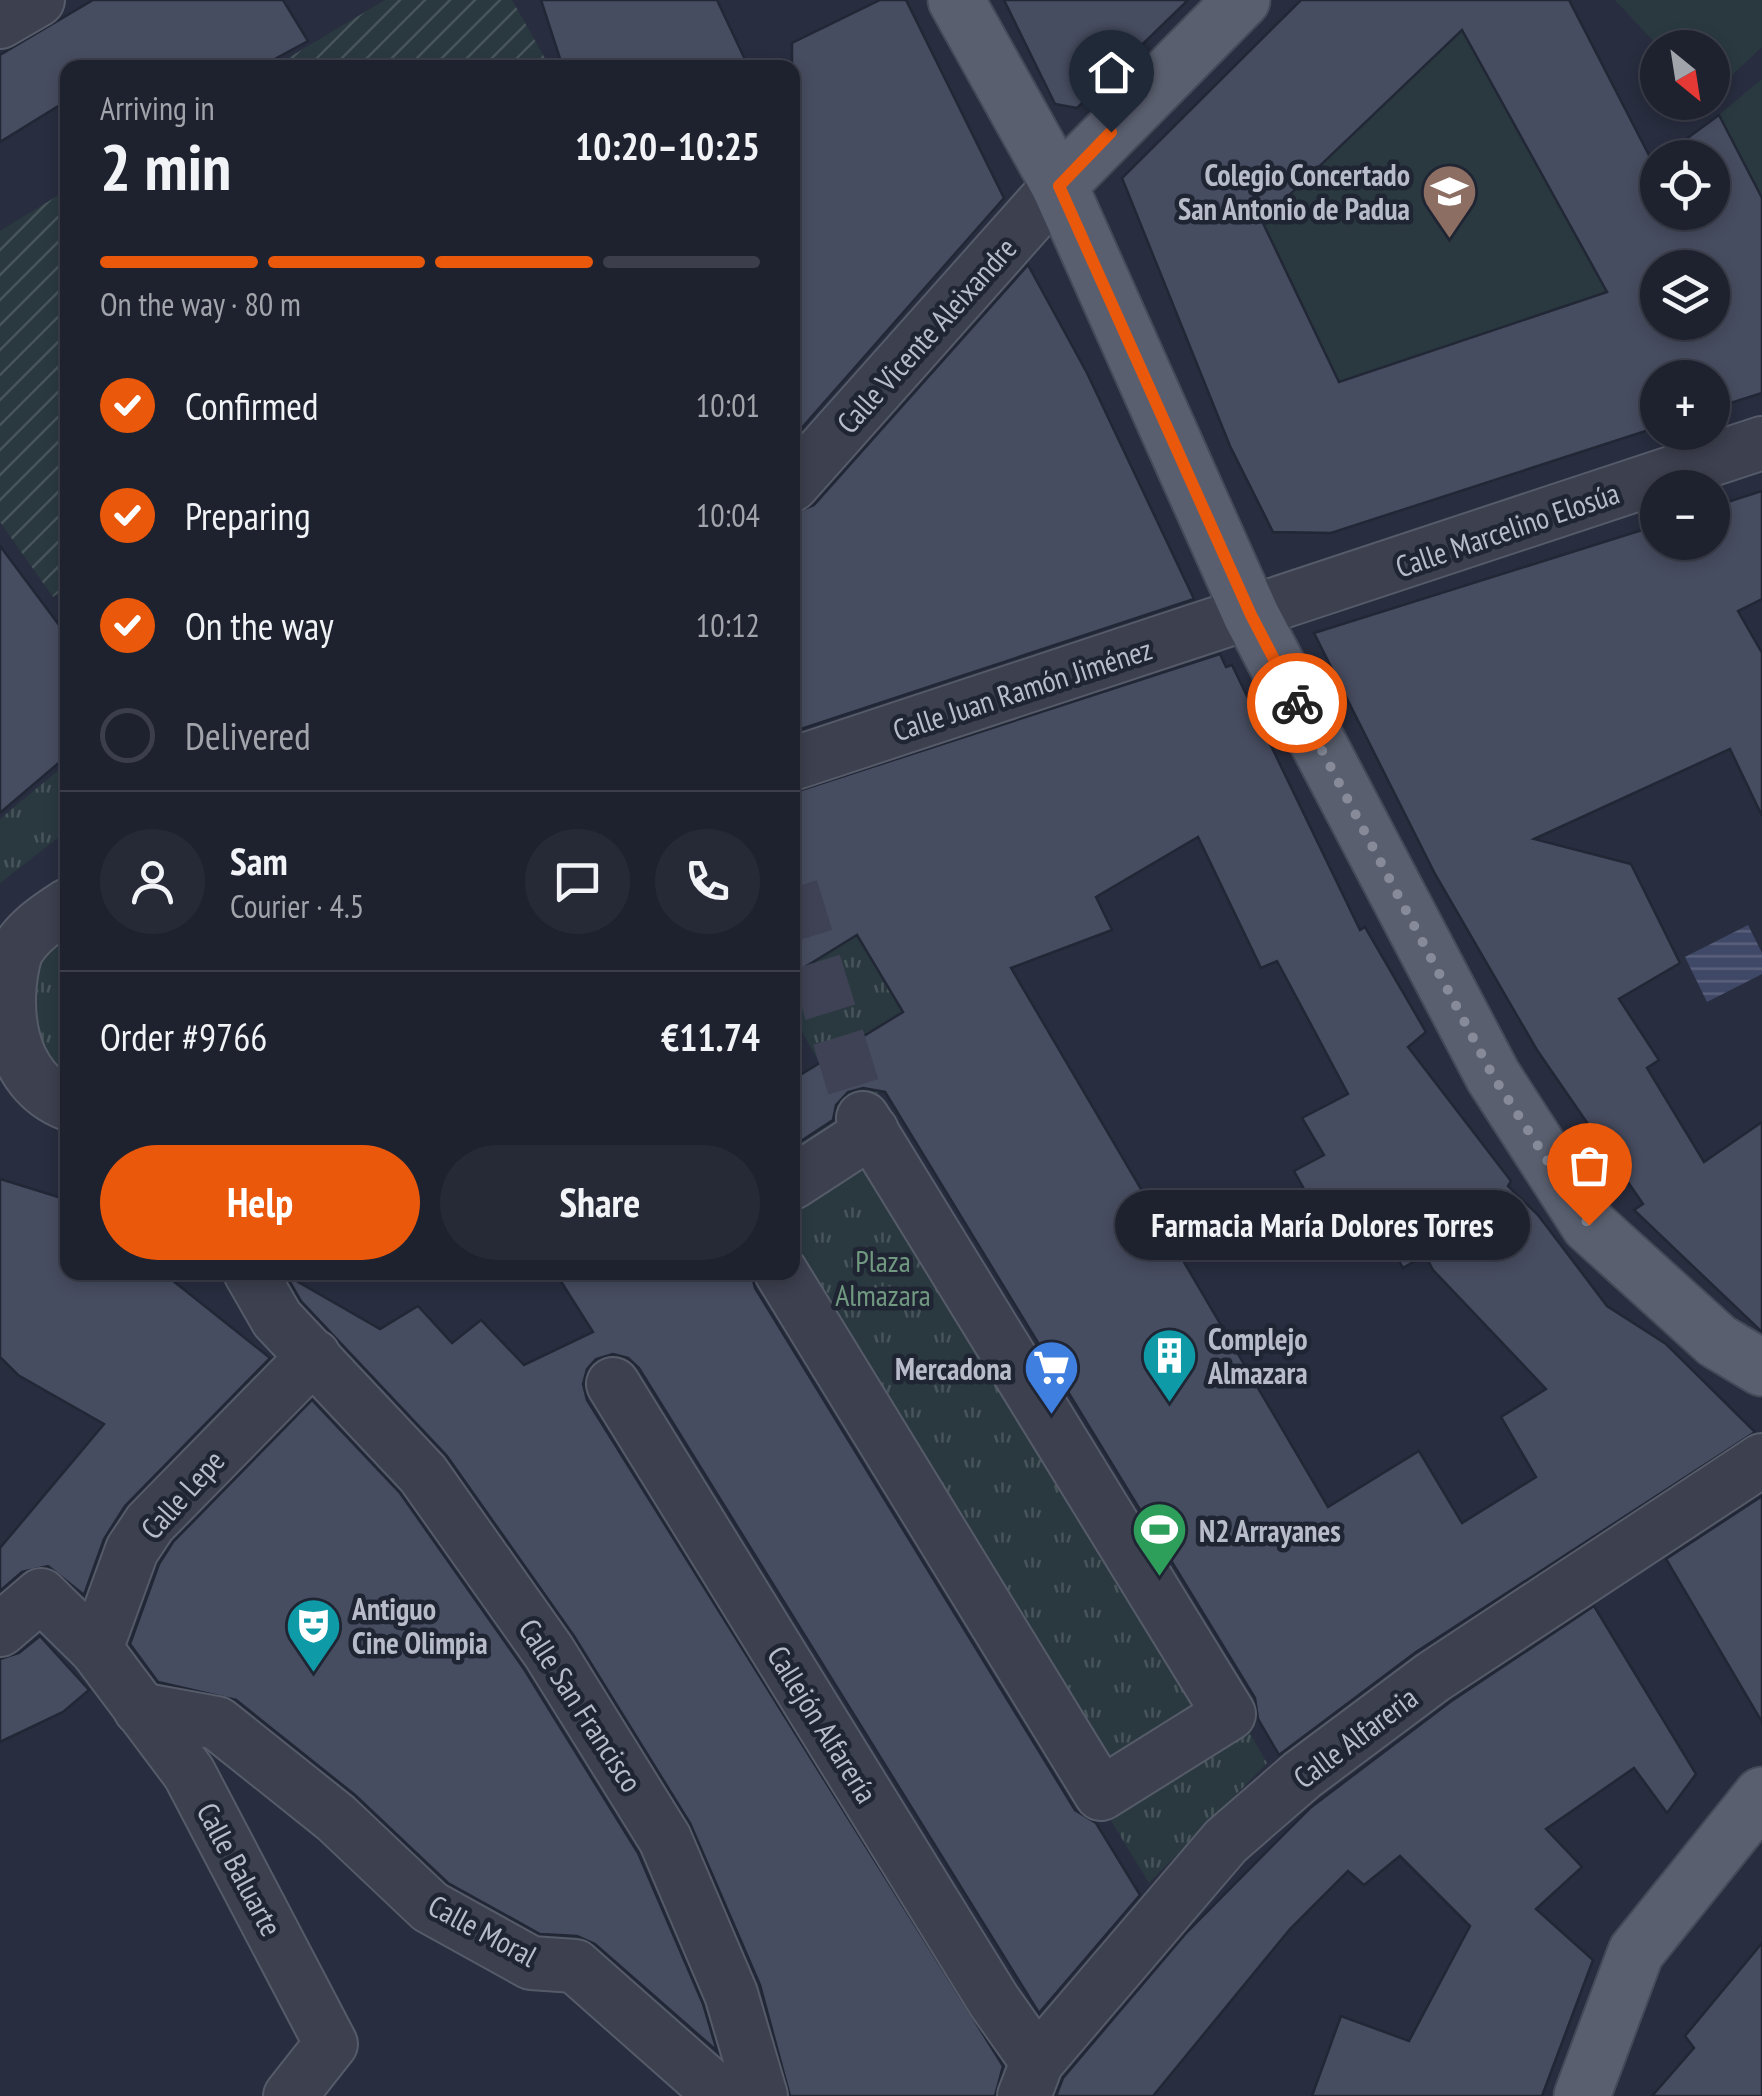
<!DOCTYPE html>
<meta charset="utf-8">
<style>
:root{--surface:#1e222f;--page:#262a37;--text:#f1f3f6;--muted:#a1a4aa;--line:#3c3f4b;--accent:#ea580c}
body{margin:0;font-family:"PT Sans Narrow",sans-serif;background:var(--page);color:var(--text);height:100vh;display:flex;flex-direction:column;font-size:38px;white-space:nowrap}
*{box-sizing:border-box;margin:0}
p{font-size:32px;color:var(--muted)}
.icon{flex:none;width:55px;height:55px;fill:none;stroke:currentColor;stroke-width:2;stroke-linecap:round;stroke-linejoin:round}
.map{position:relative;flex:1;overflow:hidden}
.drawer{position:absolute;left:60px;top:60px;width:740px;height:1220px;display:flex;flex-direction:column;background:var(--surface);border-radius:20px;box-shadow:0 5px 15px #0003,0 0 0 2px var(--line)}
.drawer>*{flex:none}
.needle{width:65px;rotate:150deg}
.controls{position:absolute;left:1640px;top:30px;display:grid;gap:20px}
.controls a{display:grid;place-items:center;width:90px;height:90px;border-radius:50%;background:var(--surface);box-shadow:0 5px 15px #0003,0 0 0 2px var(--line);font-size:50px}
.pin{position:absolute;display:grid;place-items:center;width:85px;height:85px;color:#fff;margin:-102px -42px;border-radius:50% 50% 50% 0;rotate:-45deg;box-shadow:0 0 10px #0007}
.pin .icon{rotate:45deg}
.courier{position:absolute;display:grid;place-items:center;width:100px;height:100px;margin:-50px;border:8px solid #ea580c;border-radius:50%;background:#fff;color:#222;box-shadow:0 2px 12px #0007}
.bubble{position:absolute;height:70px;border-radius:35px;background:var(--surface);box-shadow:0 5px 15px #0003,0 0 0 2px var(--line);font-size:32px;font-weight:700;line-height:70px;text-align:center}
.headline em{font-style:normal;font-weight:700}
.headline div{display:flex;flex-direction:column-reverse}
.headline{display:flex;align-items:center;justify-content:space-between;height:170px;padding:0 40px}
h1{font-size:65px;font-weight:700;line-height:75px}
.bar{display:grid;grid-template-columns:repeat(4,1fr);gap:15px 10px;align-content:center;height:120px;padding:0 40px}
.bar i{height:12px;border-radius:8px;background:var(--line)}
.bar .on{background:var(--accent)}
.bar p{grid-column:span 4}
.line{display:flex;align-items:center;gap:25px;padding:0 40px;border-top:2px solid var(--line)}
.line div{flex:1}
.round{display:grid;place-items:center;flex:none;width:105px;height:105px;border-radius:52px;background:var(--page)}
ol{padding:0 40px;list-style:none}
li{display:flex;align-items:center;gap:30px;height:110px}
li p{margin-inline-start:auto}
li .icon{padding:10px;border-radius:50%;background:var(--accent);color:#fff;stroke-width:4}
li:last-child{color:var(--muted)}
li i{width:55px;height:55px;border:5px solid var(--line);border-radius:50%}
.button{display:flex;gap:20px;margin-top:auto;padding:20px 40px}
.button a{flex:1;height:115px;border-radius:60px;background:var(--accent);color:#fff;font-size:40px;font-weight:700;line-height:115px;text-align:center}
.button a+a{background:var(--page);color:var(--text)}
.map>svg:first-child{display:block}
</style>
<div class="map">
<svg width="1762" height="2096" viewBox="0 0 1762 2096">
<defs>
<pattern id="grass-tufts" width="24" height="20" patternUnits="userSpaceOnUse" patternTransform="scale(2.5)"><rect width="24" height="20" fill="#2a3940"/><path d="M3 7l-1-3M5 7V3M7 7l1-3M15 17l-1-3M17 17v-4M19 17l1-3" fill="none" stroke="#47545a"/></pattern>
<pattern id="garden-furrows" width="10" height="10" patternUnits="userSpaceOnUse" patternTransform="scale(2.5)"><rect width="10" height="10" fill="#2a3940"/><path d="M-1 1l2-2M0 10L10 0M9 11l2-2" fill="none" stroke="#47545a"/></pattern>
<pattern id="water-rules" width="6" height="5" patternUnits="userSpaceOnUse" patternTransform="scale(2.5)"><rect width="6" height="5" fill="#3f4866"/><path d="M0 2.5h6" fill="none" stroke="#59607b"/></pattern>
</defs>
<rect width="100%" height="100%" fill="#282d3f"/>
<g fill="url(#grass-tufts)">
<polygon points="67,763 67,846 59,837 0,883 0,819"/>
<path d="M67,934v140c-46,-36 -51,-106 0,-140z"/>
<polygon points="857,935 903,1012 850,1045 1267,1763 1149,1883 777,1273 792,1272 793,1147 854,1110 828,1059 820,1064 793,1015 793,975"/>
</g>
<g fill="url(#garden-furrows)">
<polygon points="385,0 512,0 550,67 273,67"/>
<polygon points="67,190 68,586 53,597 0,522 0,231"/>
</g>
<g fill="#2a3940">
<polygon points="1615,0 1762,0 1762,47 1713,93 1712,48 1659,47"/>
<polygon points="1462,30 1607,292 1339,382 1262,221"/>
<polygon points="1762,79 1762,198 1719,115"/>
</g>
<polygon fill="url(#water-rules)" points="1748,925 1762,953 1762,974 1707,1002 1685,957"/>
<g fill="#474d60" stroke="#222736" stroke-width="2.5" fill-rule="evenodd">
<polygon points="93,0 283,0 308,41 258,68 68,68 68,100 0,142 0,55"/>
<polygon points="541,0 717,0 749,68 563,68"/>
<polygon points="880,0 906,0 1004,198 792,439 792,43"/>
<polygon points="1004,0 1188,0 1077,108 1055,104"/>
<path d="M1301,0h268l84,163 5,-3v52h54v-54h-52l59,-43 43,83v195l-50,16v-31h-54v49l-327,106 -58,-1 -43,-86 -108,-268zM1462,30l145,262 -268,90 -77,-161zM1658,268h54v54h-54z"/>
<polygon points="1028,265 1087,373 1194,599 792,732 792,514 814,505"/>
<polygon points="1762,491 1762,599 1738,611 1762,653 1762,816 1730,749 1534,839 1631,864 1680,963 1619,999 1659,1060 1647,1068 1704,1162 1762,1122 1762,1332 1634,1210 1643,1204 1537,1050 1435,874 1314,633 1658,525 1658,542 1712,542 1712,507"/>
<polygon points="0,546 68,637 68,755 0,813"/>
<path d="M1220,654l6,13 6,-2 128,265 5,-3 61,105 -18,15 103,134 -3,5 30,29 69,91 59,38 89,88 -339,220 -137,103 -21,-36 -3,-21 -370,-606 -22,-4 -15,4 -12,13 -3,15 -41,27v-67l111,-68 -46,-77 -65,40v-182zM1198,837l63,131 16,-7 71,133 -46,24 22,37 -30,16 39,70 41,-24 29,51 22,-13 8,15 113,119 -45,28 35,60 -74,46 -43,-72 -91,56 -317,-539 101,-38 -16,-33z"/>
<polygon points="0,1179 68,1200 68,1272 162,1272 270,1358 125,1506 104,1539 84,1595 48,1566 22,1572 0,1591 0,1548 104,1424 18,1375 0,1357"/>
<polygon points="555,1272 751,1272 755,1288 1075,1810 1096,1823 1140,1895 1039,2013 639,1368 628,1358 613,1354 596,1359 587,1369 583,1384 587,1400 1003,2066 995,2096 790,2096 760,1985 690,1823 574,1636 447,1456 301,1301 286,1275 380,1329 418,1306 452,1343 481,1320 524,1365 593,1332"/>
<polygon points="312,1400 400,1493 524,1669 638,1853 703,2004 717,2051 595,1944 577,1936 540,1934 448,1883 355,1795 236,1700 158,1682 130,1644 159,1564 173,1542"/>
<polygon points="1762,1496 1762,1722 1666,1559"/>
<polygon points="1594,1606 1696,1774 1667,1813 1634,1768 1546,1829 1582,1867 1536,1909 1593,1960 1542,2096 1312,2096 1341,2016 1409,2041 1470,1926 1400,1856 1364,1885 1348,1871 1290,1929 1153,2096 1056,2096 1063,2078 1187,1932 1310,1808 1450,1702"/>
<polygon points="40,1636 89,1690 63,1712 0,1742 0,1659 19,1653"/>
<polygon points="1762,1943 1762,2096 1652,2096 1694,2048 1685,2036"/>
</g>
<g fill="none" stroke-linecap="round" stroke-linejoin="round">
<polyline stroke="#3e4254" stroke-width="52" stroke-dasharray="52 26" stroke-linecap="butt" points="792,888 863,1118"/>
<defs>
<g id="minor">
<polyline points="0,22 38,0"/>
<polyline points="792,485 1059,185"/>
<polyline points="792,764 1762,443"/>
<path d="M68,905c-20,13 -40,26 -52,47 -16,55 -7,129 52,152"/>
<polyline points="792,1183 872,1131"/>
<polyline points="250,1272 277,1319 423,1474 549,1652 665,1839 731,1994 761,2096"/>
<polyline points="781,1272 1101,1794 1229,1714 863,1118"/>
<polyline points="613,1384 994,2001 1037,2062"/>
<polyline points="0,1630 41,1595 96,1649 189,1773 331,2044 290,2096"/>
<polyline points="96,1649 132,1550 150,1523 314,1356"/>
<polyline points="140,1709 217,1723 336,1818 430,1907 531,1963 575,1966 722,2096"/>
<polyline points="1024,2096 1037,2062 1226,1841 1302,1775 1433,1677 1762,1460"/>
</g>
<g id="major">
<polyline points="956,0 1059,185 1251,615 1493,1076 1589,1225 1717,1341 1762,1368"/>
<polyline points="1059,185 1242,0"/>
<polyline points="1582,2096 1636,1952 1762,1795"/>
</g>
</defs>
<use href="#minor" stroke="#565b69" stroke-width="56"/>
<use href="#major" stroke="#454958" stroke-width="59"/>
<use href="#minor" stroke="#3c404f" stroke-width="52"/>
<use href="#major" stroke="#5a5f6f" stroke-width="55"/>
</g>
<g fill="none" stroke-linecap="round" stroke-linejoin="round">
<polyline stroke="#868a99" stroke-width="10" stroke-dasharray="0 18" points="1297,703 1493,1076 1589,1225"/>
<polyline stroke="#ea580c" stroke-width="12" points="1111,132 1059,186 1251,615 1297,703"/>
</g>
<defs>
<symbol id="university-pin" viewBox="-11 -11 22 30"><path d="M0 17L-7.5 6A9.5 9.5 0 1 1 7.5 6Z" fill="#8d6e63" stroke="#202534"/><path d="M0-5L7-2L0 1L-7-2ZM-4 1L0 2.5L4 1V4Q0 6-4 4Z" fill="#fff"/></symbol>
<symbol id="building-pin" viewBox="-11 -11 22 30"><path d="M0 17L-7.5 6A9.5 9.5 0 1 1 7.5 6Z" fill="#0f9aa8" stroke="#202534"/><path d="M-4-6H4V6H1V3H-1V6H-4ZM-2.5-4.3h1.7v1.8h-1.7ZM.8-4.3h1.7v1.8H.8ZM-2.5-1h1.7V.8h-1.7ZM.8-1h1.7V.8H.8Z" fill="#fff"/></symbol>
<symbol id="supermarket-pin" viewBox="-11 -11 22 30"><path d="M0 17L-7.5 6A9.5 9.5 0 1 1 7.5 6Z" fill="#3f7fe0" stroke="#202534"/><path d="M-6-5.5h2.5l.6 2H6L4.5 2H-2.5L-4.4-4H-6ZM-1.5 3.2a1.3 1.3 0 1 0 .1 0ZM3 3.2a1.3 1.3 0 1 0 .1 0Z" fill="#fff"/></symbol>
<symbol id="stadium-pin" viewBox="-11 -11 22 30"><path d="M0 17L-7.5 6A9.5 9.5 0 1 1 7.5 6Z" fill="#2e9e5b" stroke="#202534"/><path d="M0-5a6.5 5 0 1 0 0 10a6.5 5 0 1 0 0-10ZM-3.5-1.8h7v3.6h-7Z" fill="#fff"/></symbol>
<symbol id="theatre-pin" viewBox="-11 -11 22 30"><path d="M0 17L-7.5 6A9.5 9.5 0 1 1 7.5 6Z" fill="#0f9aa8" stroke="#202534"/><path d="M-5-5.5Q0-4 5-5.5V0Q5 5 0 6Q-5 5-5 0ZM-3.3-2.5H-1v1.5H-3.3ZM1-2.5H3.3v1.5H1ZM-2.8 1Q0 5.5 2.8 1Z" fill="#fff"/></symbol>
</defs>
<g fill-rule="evenodd">
<use href="#university-pin" x="1418" y="160" width="63" height="86"/>
<use href="#building-pin" x="1138" y="1324" width="63" height="86"/>
<use href="#supermarket-pin" x="1020" y="1336" width="63" height="86"/>
<use href="#stadium-pin" x="1128" y="1498" width="63" height="86"/>
<use href="#theatre-pin" x="282" y="1594" width="63" height="86"/>
</g>
<g text-anchor="middle" dominant-baseline="central" stroke-width="9" stroke-linejoin="round" paint-order="stroke">
<g font-size="30" font-weight="bold" fill="#b8bcc9" stroke="#202534" text-anchor="start">
<text x="1410" y="174" text-anchor="end">Colegio Concertado<tspan x="1410" dy="34">San Antonio de Padua</tspan></text>
<text x="1208" y="1338">Complejo<tspan x="1208" dy="34">Almazara</tspan></text>
<text x="1012" y="1368" text-anchor="end">Mercadona</text>
<text x="1199" y="1530">N2 Arrayanes</text>
<text x="352" y="1608">Antiguo<tspan x="352" dy="34">Cine Olimpia</tspan></text>
</g>
<g font-size="30" fill="#b8bcc9" stroke="#202534">
<text transform="translate(926 335) rotate(-48)">Calle Vicente Aleixandre</text>
<text transform="translate(1507 529) rotate(-19)">Calle Marcelino Elosúa</text>
<text transform="translate(1022 689) rotate(-18)">Calle Juan Ramón Jiménez</text>
<text transform="translate(182 1494) rotate(-48)">Calle Lepe</text>
<text transform="translate(581 1705) rotate(57)">Calle San Francisco</text>
<text transform="translate(823 1724) rotate(58)">Callejón Alfarería</text>
<text transform="translate(1355 1737) rotate(-37)">Calle Alfareria</text>
<text transform="translate(240 1869) rotate(62)">Calle Baluarte</text>
<text transform="translate(483 1930) rotate(28)">Calle Moral</text>
</g>
<g font-size="30" fill="#719881" stroke="#202534">
<text x="883" y="1260">Plaza<tspan x="883" dy="34">Almazara</tspan></text>
</g>
</g>
</svg>
<div class="controls">
<a><svg class="needle" viewBox="-14 -14 28 28"><path d="M0-13l5 13h-10z" fill="#e53935"/><path d="M0 13l5-13h-10z" fill="#a1a4aa"/></svg></a>
<a><svg class="icon" aria-label="locate" viewBox="0 0 24 24"><circle cx="12" cy="12" r="6"/><path d="M12 2v4M12 18v4M2 12h4M18 12h4"/></svg></a>
<a><svg class="icon" aria-label="layers" viewBox="0 0 24 24"><path d="M12 4l9 5-9 5-9-5zM3 14l9 5 9-5"/></svg></a>
<a>+</a>
<a>−</a>
</div>
<div class="pin" style="left:1589px;top:1225px;background:#ea580c"><svg class="icon" aria-label="bag" viewBox="0 0 24 24"><path d="M5 8h14l-1 12H6zM9 8a3 3 0 0 1 6 0"/></svg></div>
<div class="pin" style="left:1111px;top:132px;background:#1f2937"><svg class="icon" aria-label="home" viewBox="0 0 24 24"><path d="M3 11l9-7 9 7M6 9v11h12V9"/></svg></div>
<div class="courier" style="left:1297px;top:703px"><svg class="icon" aria-label="bike" viewBox="0 0 24 24"><circle cx="6" cy="16" r="4"/><circle cx="18" cy="16" r="4"/><path d="M6 16l4-8h5l3 8M10 8l3 8H6M13 5h3"/></svg></div>
<div class="bubble" style="left:1115px;top:1190px;width:415px">Farmacia María Dolores Torres</div>
<section class="drawer">
<div class="headline"><div><h1>2 min</h1><p>Arriving in</p></div><em>10:20–10:25</em></div>
<div class="bar"><i class="on"></i><i class="on"></i><i class="on"></i><i></i><p>On the way · 80 m</p></div>
<ol>
<li><svg class="icon" aria-label="check" viewBox="0 0 24 24"><path d="M5 12l5 5 9-10"/></svg>Confirmed<p>10:01</p></li>
<li><svg class="icon" aria-label="check" viewBox="0 0 24 24"><path d="M5 12l5 5 9-10"/></svg>Preparing<p>10:04</p></li>
<li><svg class="icon" aria-label="check" viewBox="0 0 24 24"><path d="M5 12l5 5 9-10"/></svg>On the way<p>10:12</p></li>
<li><i></i>Delivered</li>
</ol>
<div class="line" style="height:180px"><a class="round"><svg class="icon" aria-label="person" viewBox="0 0 24 24"><circle cx="12" cy="8" r="4"/><path d="M4 21q1-7 8-7t8 7"/></svg></a><div><b>Sam</b><p>Courier · 4.5</p></div><a class="round"><svg class="icon" aria-label="chat" viewBox="0 0 24 24"><path d="M4 5h16v11H9l-5 4z"/></svg></a><a class="round"><svg class="icon" aria-label="phone" viewBox="0 0 24 24"><path d="M5 4h4l2 5-3 2q2 4 5 5l2-3 5 2v4C11 20 4 13 5 4z"/></svg></a></div>
<div class="line" style="height:130px"><div>Order #9766</div><b>€11.74</b></div>
<div class="button"><a>Help</a><a>Share</a></div>
</section>
</div>
